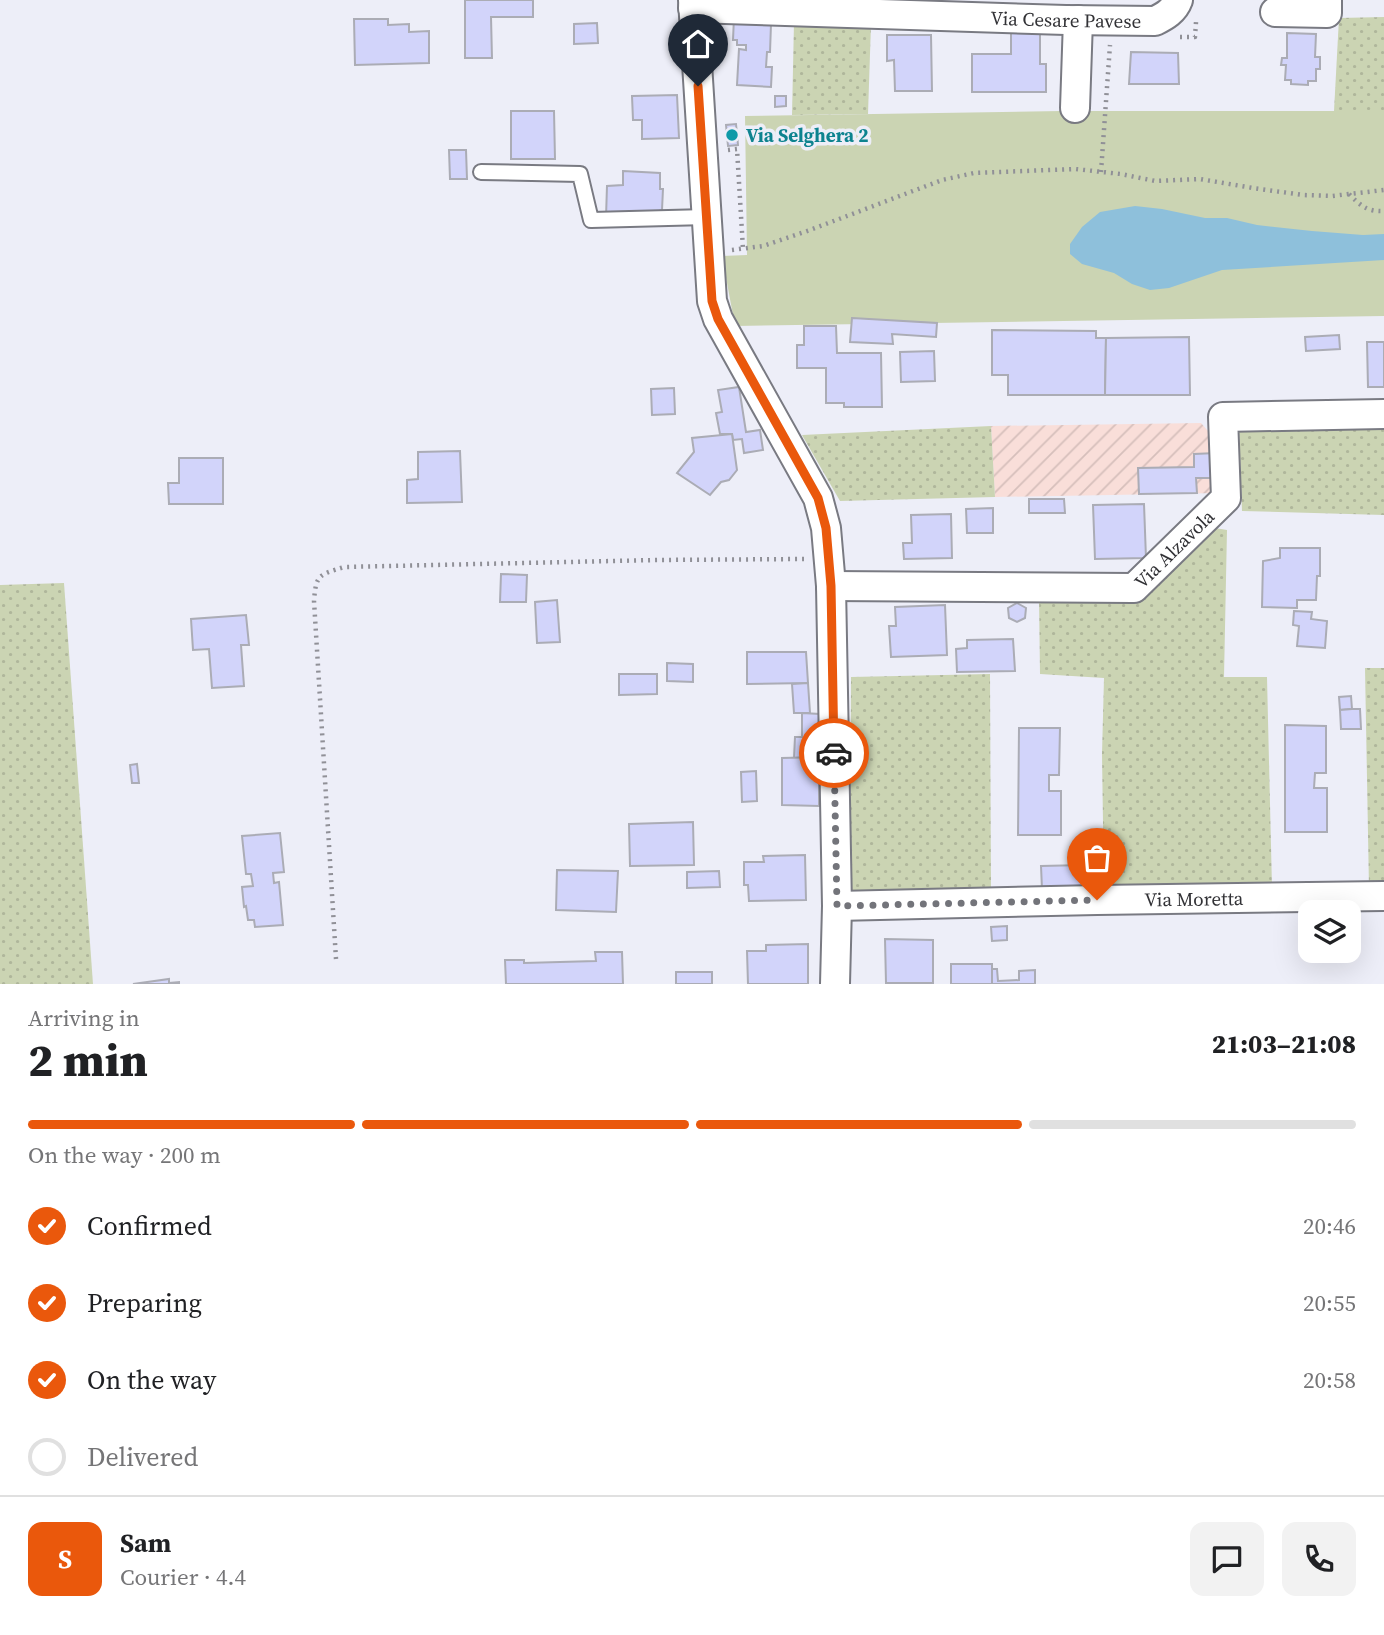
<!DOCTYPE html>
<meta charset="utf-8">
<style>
:root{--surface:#fff;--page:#f2f2f2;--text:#202124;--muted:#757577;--line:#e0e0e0;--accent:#ea580c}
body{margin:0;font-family:"Source Serif 4",serif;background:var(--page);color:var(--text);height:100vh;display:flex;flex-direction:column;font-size:26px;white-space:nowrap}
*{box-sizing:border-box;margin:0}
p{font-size:23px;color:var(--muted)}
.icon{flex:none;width:38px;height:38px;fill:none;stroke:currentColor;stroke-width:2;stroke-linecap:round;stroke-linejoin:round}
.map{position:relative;height:984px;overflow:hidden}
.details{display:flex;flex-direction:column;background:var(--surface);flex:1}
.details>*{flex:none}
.tools{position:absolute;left:1298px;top:900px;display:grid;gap:14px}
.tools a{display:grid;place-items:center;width:63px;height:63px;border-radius:14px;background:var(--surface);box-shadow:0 7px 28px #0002;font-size:35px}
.pin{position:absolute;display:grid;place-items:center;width:60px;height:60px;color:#fff;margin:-72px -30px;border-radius:50% 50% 50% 0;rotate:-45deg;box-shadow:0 0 7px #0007}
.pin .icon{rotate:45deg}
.courier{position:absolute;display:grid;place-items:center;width:70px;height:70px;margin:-35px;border:5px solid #ea580c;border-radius:50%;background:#fff;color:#222;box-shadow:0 2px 9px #0007}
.headline em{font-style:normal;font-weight:800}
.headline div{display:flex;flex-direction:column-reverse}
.headline{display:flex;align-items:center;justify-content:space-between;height:119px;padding:0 28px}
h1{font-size:46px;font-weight:800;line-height:52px}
.bar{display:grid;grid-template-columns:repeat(4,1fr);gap:10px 7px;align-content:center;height:84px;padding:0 28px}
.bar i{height:9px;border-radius:5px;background:var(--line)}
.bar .active{background:var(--accent)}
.bar p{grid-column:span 4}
.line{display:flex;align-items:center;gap:18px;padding:0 28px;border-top:2px solid var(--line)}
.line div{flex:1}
.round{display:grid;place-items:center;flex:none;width:74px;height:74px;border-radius:14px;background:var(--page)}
ol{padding:0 28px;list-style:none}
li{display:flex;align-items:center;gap:21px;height:77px}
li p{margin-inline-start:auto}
li .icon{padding:7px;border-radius:50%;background:var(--accent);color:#fff;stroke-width:4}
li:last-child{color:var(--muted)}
li i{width:38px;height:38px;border:4px solid var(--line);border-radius:50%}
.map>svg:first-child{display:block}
</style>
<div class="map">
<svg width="1384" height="984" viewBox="0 0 1384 984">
<defs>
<pattern id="industrial-furrows" width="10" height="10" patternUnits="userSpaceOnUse" patternTransform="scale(1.75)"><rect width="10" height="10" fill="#f9ded9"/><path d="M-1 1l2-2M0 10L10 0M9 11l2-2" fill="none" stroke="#d6bfbb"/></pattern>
<pattern id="grass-dots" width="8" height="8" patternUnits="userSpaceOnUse" patternTransform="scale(1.75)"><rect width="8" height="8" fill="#cbd4b3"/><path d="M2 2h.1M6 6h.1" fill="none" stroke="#afb69b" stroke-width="1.8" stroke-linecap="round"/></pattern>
</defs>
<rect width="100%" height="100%" fill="#edeef8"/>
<polygon fill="url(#industrial-furrows)" points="1201,423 1215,439 1219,493 995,497 991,426"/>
<g fill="url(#grass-dots)">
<polygon points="1384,17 1384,111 1334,111 1339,18"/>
<polygon points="794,22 871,24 868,114 792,115"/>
<polygon points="1384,422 1384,515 1242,511 1239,428"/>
<polygon points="991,426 995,497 840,501 802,435"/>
<polygon points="1209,527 1227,530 1224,677 1267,677 1272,888 1104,891 1102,754 1104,678 1040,674 1039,597 1141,595"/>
<polygon points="64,583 93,984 0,984 0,585"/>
<polygon points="1365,668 1384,668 1384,888 1369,888"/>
<polygon points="990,674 991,891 850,895 851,677"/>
</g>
<polygon fill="#cbd4b3" points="1062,111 1384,111 1384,316 735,326 722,256 747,255 745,116"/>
<polygon fill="#8ec0db" points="1135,206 1162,209 1205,218 1227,218 1257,225 1312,231 1363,235 1384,234 1384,260 1222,270 1169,288 1150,290 1132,284 1114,273 1082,264 1070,254 1070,244 1082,227 1100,212"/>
<g fill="#d2d4fa" stroke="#abacb5" stroke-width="2">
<polygon points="465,0 533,0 533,17 491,17 492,58 465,58"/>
<polygon points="734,17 771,24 770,52 767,52 766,67 772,67 771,87 737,85 739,49 746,50 746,45 737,45 737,40 733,40"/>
<polygon points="354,19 388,19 388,25 409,24 409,32 429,31 429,63 355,65"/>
<polygon points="597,23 598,43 574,44 574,24"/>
<polygon points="1011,32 1040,32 1040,64 1046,64 1046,92 972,92 972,54 1011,54"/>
<polygon points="1287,33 1316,34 1315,57 1320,57 1320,69 1316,69 1316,81 1308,81 1308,85 1291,84 1291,80 1285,80 1286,65 1281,65 1282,58 1287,58"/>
<polygon points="887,35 931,35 932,91 895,91 894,60 887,61"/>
<polygon points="1131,52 1178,53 1179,84 1129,84"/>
<polygon points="677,95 679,138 642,139 642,120 633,120 632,96"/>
<polygon points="775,96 786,96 786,106 775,107"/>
<polygon points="511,111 554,111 555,159 511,159"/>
<polygon points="736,124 738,145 728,146 726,125"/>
<polygon points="449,150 466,150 467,179 450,179"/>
<polygon points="623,171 660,173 660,189 663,189 662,210 659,211 659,213 624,212 624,216 606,217 607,186 623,185"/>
<polygon points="852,318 937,323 936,337 892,334 893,344 850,342"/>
<polygon points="804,326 836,326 837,353 881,353 882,407 844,407 844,403 826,403 826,368 797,368 797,345 804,345"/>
<polygon points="992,330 1096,331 1096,338 1106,338 1105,395 1008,395 1008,375 992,375"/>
<polygon points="1339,335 1340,349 1306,351 1305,337"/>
<polygon points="1189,337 1190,395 1105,395 1106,338"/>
<polygon points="1367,342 1384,342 1384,387 1368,387"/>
<polygon points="934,351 935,381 901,382 900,352"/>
<polygon points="739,387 746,432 760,430 763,450 744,453 742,439 733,440 732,434 720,434 716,413 722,412 718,390"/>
<polygon points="674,388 675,414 652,415 651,389"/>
<polygon points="732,434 737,470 729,480 721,482 710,495 677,473 694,452 692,438"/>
<polygon points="460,451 462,502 407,503 407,480 418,479 418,452"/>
<polygon points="1216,453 1216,478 1196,478 1197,493 1139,494 1138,468 1194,467 1194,454"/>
<polygon points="179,458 223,458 223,504 169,504 168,483 179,483"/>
<polygon points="1029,499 1064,499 1065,513 1029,513"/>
<polygon points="1144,504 1146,558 1095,559 1093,505"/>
<polygon points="993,508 993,533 967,533 966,509"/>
<polygon points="951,514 952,558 904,559 903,543 912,543 911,515"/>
<polygon points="1280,548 1320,548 1320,576 1317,576 1316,600 1297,600 1297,608 1262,607 1263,561 1280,558"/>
<polygon points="501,574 527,575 526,602 500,602"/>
<polygon points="557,600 560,642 537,643 535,602"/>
<polygon points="1017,603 1026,608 1025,618 1017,622 1009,618 1008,608"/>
<polygon points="945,605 947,655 891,657 889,626 896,626 895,607"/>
<polygon points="1294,611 1312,612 1311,619 1327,621 1325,648 1297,646 1299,626 1293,625"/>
<polygon points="246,615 249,645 241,645 244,686 212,688 209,649 193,650 191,619"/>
<polygon points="1013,639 1015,671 957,672 956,649 967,648 967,640"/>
<polygon points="747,652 806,652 808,683 747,684"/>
<polygon points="667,663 693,664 693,682 667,681"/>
<polygon points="619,674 657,674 657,694 619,695"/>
<polygon points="808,683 810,713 794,713 792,684"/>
<polygon points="1351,696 1352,709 1340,710 1339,697"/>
<polygon points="1352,709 1360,709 1361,729 1341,729 1340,710"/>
<polygon points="802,713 820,714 818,757 794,758 795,737 802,737"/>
<polygon points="1285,725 1326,726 1326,773 1315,773 1314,788 1327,788 1327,832 1285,832"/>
<polygon points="1019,728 1060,728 1059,775 1049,775 1049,791 1061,791 1061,835 1018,835"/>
<polygon points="822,757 822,783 819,782 819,806 782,805 782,758"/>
<polygon points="137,764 139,783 132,783 130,765"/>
<polygon points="756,771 757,801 742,802 741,772"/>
<polygon points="693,822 694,865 630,866 629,824"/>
<polygon points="280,833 284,872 273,873 274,883 279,882 283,925 255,927 254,920 248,920 246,906 244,907 242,887 253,886 251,874 246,874 242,836"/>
<polygon points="805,855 806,900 749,901 748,885 744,885 744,862 764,862 763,856"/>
<polygon points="1084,865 1084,888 1042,889 1041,866"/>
<polygon points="557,870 618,871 616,912 556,910"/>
<polygon points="719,871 720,887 687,888 687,872"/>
<polygon points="1007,926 1007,940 992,941 991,927"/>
<polygon points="885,939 933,940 933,983 886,983"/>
<polygon points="808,944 808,984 748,984 747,951 766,951 766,945"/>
<polygon points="595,952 622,952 623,984 506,984 505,960 524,960 524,963 596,961"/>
<rect x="951" y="964" width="41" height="20"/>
<polygon points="992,969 997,969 998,981 1019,980 1019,971 1035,970 1035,984 992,984"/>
<rect x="676" y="972" width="36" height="12"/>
<polygon points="169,979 169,983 179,982 179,984 133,984"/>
</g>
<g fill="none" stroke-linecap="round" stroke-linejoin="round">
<defs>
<polyline id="service" points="481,172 580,174 591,220 707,217"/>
<g id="minor">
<polyline points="693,0 712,301 718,319 818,498 826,528 831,586 837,906 835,984"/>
<path id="s1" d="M693,8l373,12 89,1c10,-5 19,-10 23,-21"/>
<polyline points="1275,12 1327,13 1327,0"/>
<polyline points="1075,108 1078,20"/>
<path id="s2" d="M831,586l303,2 92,-90 -3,-81 161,-3"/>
<path id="s3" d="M837,906l260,-6 287,-4"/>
</g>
</defs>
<use href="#service" stroke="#797a82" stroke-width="18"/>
<use href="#minor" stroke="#797a82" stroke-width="32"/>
<g stroke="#909097" stroke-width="4.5" stroke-dasharray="2 5" stroke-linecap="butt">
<polyline points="1180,37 1195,37 1196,22"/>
<polyline points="728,150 737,149 743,249"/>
<polyline points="1101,172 1110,45"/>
<path d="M1349,194c11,11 18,18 35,17"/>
<polyline points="732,250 763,246 810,230 942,180 974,173 1075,169 1121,174 1155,181 1200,179 1253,188 1303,195 1332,196 1384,190"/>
<path d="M336,959l-22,-358c2,-27 5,-26 30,-34l313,-7 147,-1"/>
</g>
<use href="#service" stroke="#fff" stroke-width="14"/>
<use href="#minor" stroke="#fff" stroke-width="28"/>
</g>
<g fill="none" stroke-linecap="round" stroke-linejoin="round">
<polyline stroke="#73747a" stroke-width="7" stroke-dasharray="0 12.6" points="834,753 837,906 1097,900"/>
<polyline stroke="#ea580c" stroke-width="9" points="698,86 712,301 718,319 818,498 826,528 831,586 834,753"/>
</g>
<circle fill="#0f9aa8" stroke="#edeef8" stroke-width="2.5" cx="732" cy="135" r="7"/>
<g text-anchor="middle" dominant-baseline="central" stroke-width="7" stroke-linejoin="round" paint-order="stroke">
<g font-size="19" fill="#323236" stroke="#edeef8">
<text stroke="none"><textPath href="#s1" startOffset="373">Via Cesare Pavese</textPath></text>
<text stroke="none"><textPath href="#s2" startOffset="359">Via Alzavola</textPath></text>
<text stroke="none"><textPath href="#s3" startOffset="357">Via Moretta</textPath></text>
</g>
<g font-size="19" font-weight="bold" fill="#0d838f" stroke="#edeef8" text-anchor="start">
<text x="746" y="135">Via Selghera 2</text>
</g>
</g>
</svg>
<div class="tools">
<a><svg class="icon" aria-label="layers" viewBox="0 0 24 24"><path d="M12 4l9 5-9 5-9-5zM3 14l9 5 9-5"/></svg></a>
</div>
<div class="pin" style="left:1097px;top:900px;background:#ea580c"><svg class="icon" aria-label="bag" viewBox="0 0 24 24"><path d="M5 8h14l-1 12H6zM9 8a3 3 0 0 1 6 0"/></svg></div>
<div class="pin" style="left:698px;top:86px;background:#1f2937"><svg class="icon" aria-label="home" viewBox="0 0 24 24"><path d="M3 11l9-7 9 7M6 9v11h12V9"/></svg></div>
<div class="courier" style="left:834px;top:753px"><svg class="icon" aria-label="car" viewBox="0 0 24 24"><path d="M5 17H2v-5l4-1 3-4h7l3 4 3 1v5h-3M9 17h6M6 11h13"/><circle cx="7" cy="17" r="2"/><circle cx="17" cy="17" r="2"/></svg></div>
</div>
<section class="details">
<div class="headline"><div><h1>2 min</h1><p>Arriving in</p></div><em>21:03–21:08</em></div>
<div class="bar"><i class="active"></i><i class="active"></i><i class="active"></i><i></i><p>On the way · 200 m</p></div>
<ol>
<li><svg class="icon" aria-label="check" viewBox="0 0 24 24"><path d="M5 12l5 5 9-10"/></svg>Confirmed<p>20:46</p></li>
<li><svg class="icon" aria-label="check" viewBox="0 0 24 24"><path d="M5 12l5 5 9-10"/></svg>Preparing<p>20:55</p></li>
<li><svg class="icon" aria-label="check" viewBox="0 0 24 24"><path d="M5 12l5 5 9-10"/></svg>On the way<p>20:58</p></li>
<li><i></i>Delivered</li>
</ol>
<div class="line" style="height:126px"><b class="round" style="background:var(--accent);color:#fff">S</b><div><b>Sam</b><p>Courier · 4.4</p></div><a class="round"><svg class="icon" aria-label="chat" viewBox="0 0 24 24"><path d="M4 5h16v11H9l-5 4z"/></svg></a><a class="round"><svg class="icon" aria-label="phone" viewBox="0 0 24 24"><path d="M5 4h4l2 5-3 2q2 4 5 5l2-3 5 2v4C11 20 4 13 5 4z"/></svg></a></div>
</section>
